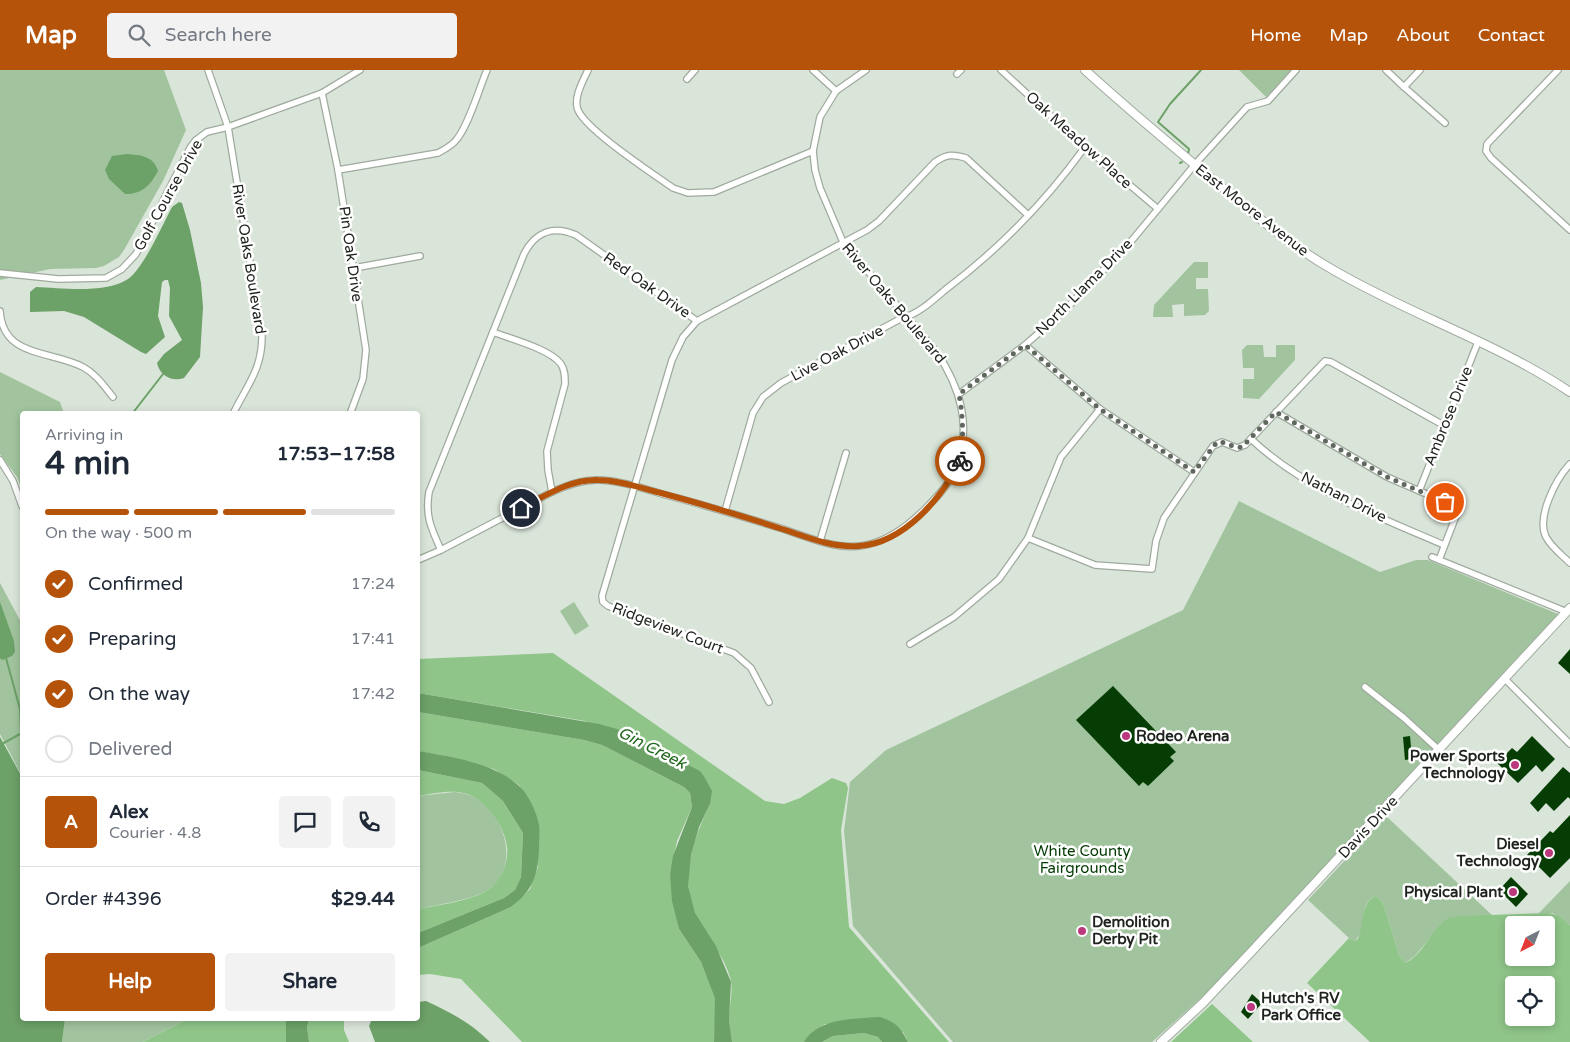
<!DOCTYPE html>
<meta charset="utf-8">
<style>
:root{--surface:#fff;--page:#f2f2f3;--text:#1f2937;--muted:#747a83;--line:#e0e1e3;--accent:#b45309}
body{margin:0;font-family:"Varela Round",sans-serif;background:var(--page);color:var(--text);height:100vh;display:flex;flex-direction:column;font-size:19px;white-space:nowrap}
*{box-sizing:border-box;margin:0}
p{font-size:16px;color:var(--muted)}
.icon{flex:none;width:28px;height:28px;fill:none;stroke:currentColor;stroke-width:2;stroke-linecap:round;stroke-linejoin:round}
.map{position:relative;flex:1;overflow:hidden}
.sheet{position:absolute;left:20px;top:341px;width:400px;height:610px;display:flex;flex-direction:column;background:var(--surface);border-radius:5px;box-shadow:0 2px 8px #0003}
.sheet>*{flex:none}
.needle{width:32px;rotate:222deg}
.fabs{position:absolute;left:1505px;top:846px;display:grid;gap:10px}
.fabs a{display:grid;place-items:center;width:50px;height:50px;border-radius:5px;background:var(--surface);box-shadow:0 2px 8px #0003;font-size:25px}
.pin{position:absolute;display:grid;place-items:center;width:42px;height:42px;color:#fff;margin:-21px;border:2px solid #fff;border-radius:50%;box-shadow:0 1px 5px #0007}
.courier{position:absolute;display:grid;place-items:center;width:50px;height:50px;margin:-25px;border:4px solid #b45309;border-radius:50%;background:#fff;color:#222;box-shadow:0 1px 6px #0007}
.head em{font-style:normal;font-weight:700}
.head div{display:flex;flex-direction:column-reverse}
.head{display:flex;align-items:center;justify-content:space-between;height:85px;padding:0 25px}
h1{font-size:32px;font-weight:700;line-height:38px}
.bar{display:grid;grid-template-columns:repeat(4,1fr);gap:8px 5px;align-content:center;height:60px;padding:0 25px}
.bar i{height:6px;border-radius:4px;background:var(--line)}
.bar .on{background:var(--accent)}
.bar p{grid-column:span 4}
.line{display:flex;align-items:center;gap:12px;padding:0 25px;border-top:1px solid var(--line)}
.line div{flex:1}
.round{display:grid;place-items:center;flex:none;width:52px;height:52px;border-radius:5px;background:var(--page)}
ol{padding:0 25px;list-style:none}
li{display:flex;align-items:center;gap:15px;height:55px}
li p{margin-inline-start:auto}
li .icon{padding:5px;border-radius:50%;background:var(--accent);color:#fff;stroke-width:4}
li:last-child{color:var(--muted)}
li i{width:28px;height:28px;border:2px solid var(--line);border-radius:50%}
.cta{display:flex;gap:10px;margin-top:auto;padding:10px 25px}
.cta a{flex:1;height:58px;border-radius:5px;background:var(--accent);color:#fff;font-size:20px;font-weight:700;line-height:58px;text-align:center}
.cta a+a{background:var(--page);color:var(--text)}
header{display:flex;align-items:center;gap:30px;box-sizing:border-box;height:70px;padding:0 25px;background:var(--accent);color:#fff}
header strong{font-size:24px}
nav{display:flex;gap:28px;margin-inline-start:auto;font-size:18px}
.search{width:350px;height:45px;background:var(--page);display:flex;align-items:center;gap:12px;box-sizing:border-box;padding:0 18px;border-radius:5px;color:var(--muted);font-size:19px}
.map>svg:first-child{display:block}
</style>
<header>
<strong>Map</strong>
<div class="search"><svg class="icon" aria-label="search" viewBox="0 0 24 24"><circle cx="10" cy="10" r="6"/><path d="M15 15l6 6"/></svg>Search here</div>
<nav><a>Home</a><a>Map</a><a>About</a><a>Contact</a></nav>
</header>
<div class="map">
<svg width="1570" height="972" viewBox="0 0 1570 972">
<rect width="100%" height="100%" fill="#dae5d9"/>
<g fill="#a1c49e">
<polygon points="0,0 164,0 186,60 163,111 124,180 119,187 104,196 96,198 50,199 0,210"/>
<polygon points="1239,0 1292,0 1266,27"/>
<polygon points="1194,192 1208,192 1208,208 1196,208 1196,219 1208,219 1209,241 1205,245 1184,246 1184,234 1172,235 1173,247 1153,247 1154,235"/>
<polygon points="1247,275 1263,275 1264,287 1276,287 1276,275 1295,275 1295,290 1259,329 1243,328 1243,309 1254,309 1254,298 1243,298 1242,280"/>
<polygon points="0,302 60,332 64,344 22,344 22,420 17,407 0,384"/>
<polygon points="1239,431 1380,502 1416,490 1428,490 1558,544 1212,918 1152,972 953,972 853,856 844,761 850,712 886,680 1183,540"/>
<polygon points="0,513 22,554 22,706 0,664"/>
<polygon points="574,532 589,556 575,565 560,541"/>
<path d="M455,722c9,1 17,3 25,9 27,20 39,67 8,89 -16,10 -52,15 -70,19v-113z"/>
<path d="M1386,746l107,100h-32l-23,12 -24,29 -9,6 -6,-8 -15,-49 -4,-7 -5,-3c-18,9 -7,33 -20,45l-6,-3 -41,-38z"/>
<polygon points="1570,811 1570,855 1553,843 1539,843"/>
<polygon points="65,949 188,949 143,972 62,972"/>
</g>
<g fill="#8fc589" fill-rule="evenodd">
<path d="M553,583l212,148 19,3 16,-6 32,-20 14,5 2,5 -7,42 8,97 100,115h-41l-5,-10 -78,-8 -11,7 -10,11h-72c-1,-7 -3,-15 -3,-23 0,-12 4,-26 2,-38 -6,-26 -25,-44 -36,-67 -17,-36 0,-78 15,-110l-125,-83 -167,-28v-34z"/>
<polygon points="418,642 584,670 602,675 684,717 690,723 692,737 677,771 670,804 679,859 701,892 716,928 714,972 522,972 461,909 430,904 418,905 418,878 511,837 530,819 538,797 530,733 519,715 494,699 446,686 418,681"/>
<path d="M418,700l64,13 21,18 20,32 -2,44 -6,13 -11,8 -86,35v-24c20,-4 53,-8 70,-19 13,-9 21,-28 19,-43 -2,-20 -21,-47 -40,-53 -16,-5 -34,0 -49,2z"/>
<path d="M1375,826l5,3 4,7 15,49 6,8c17,-6 27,-36 44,-45 4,-1 9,-1 12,-2l85,-3c11,0 16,6 24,12v117h-200l-63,-59 42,-45 6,3 3,-2c6,-14 2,-35 17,-43zM1514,855h32v33h-32zM1514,915h32v33h-32z"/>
<polygon points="1212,934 1253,972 1171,972"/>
<polygon points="188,949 286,949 286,972 143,972"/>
<polygon points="309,949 344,949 344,960 349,972 309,972 307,957"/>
<polygon points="864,963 878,967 882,972 822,972 833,966"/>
</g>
<g fill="#6ca168">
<path d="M127,84c13,1 27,2 31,17 -8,15 -16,23 -33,23l-16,-15 -4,-9 7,-14z"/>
<path d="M179,132l3,1 8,27 11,53 2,24 -3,50 -16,21c-12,4 -24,-2 -27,-15l7,-9 18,-14 -13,-24 1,-28 -2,-8h-3l-3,2 -4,34 7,21 -19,17 -5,-2 -57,-35 -20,-6 -34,1v-20l6,-5c26,1 69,7 92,-8 15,-10 35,-55 44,-72z"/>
<polygon points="0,532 14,571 15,582 12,586 2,590 0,588"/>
<polygon points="418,623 599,654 617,659 700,701 705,708 712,721 710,734 699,757 691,785 688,816 695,843 716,876 731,912 729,951 732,972 714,972 715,928 701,892 679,859 672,831 670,804 673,786 692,737 690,723 684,717 602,675 584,670 418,642"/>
<polygon points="0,667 22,707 22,949 65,949 62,972 0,972"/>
<path d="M418,681c30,5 76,12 100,34 10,8 19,28 21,40 1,7 0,16 0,23 -1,28 -6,42 -28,59l-93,41v-15l86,-35 11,-8 6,-13 2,-44 -20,-32 -21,-18 -64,-13z"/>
<path d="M426,931c24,11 45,22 64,41h-115l-6,-16 3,-7h46v-17z"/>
<path d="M880,947c16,5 20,10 28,25h-26l-4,-5 -14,-4 -31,3 -11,6h-18c15,-25 51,-23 76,-25z"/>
<polygon points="286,949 309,949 307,957 309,972 286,972"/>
</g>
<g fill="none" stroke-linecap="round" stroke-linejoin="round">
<g stroke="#6ca168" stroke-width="2">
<polyline points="1188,84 1189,79 1158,52 1170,34 1201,0"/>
<polyline points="1180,93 1182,92"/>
<polyline points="132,344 163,304"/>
<polyline points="6,588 20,639 21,664"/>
<polyline points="0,675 20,664"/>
</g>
</g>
<g fill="#063d05">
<polygon points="1570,579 1570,604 1558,593"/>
<polygon points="1113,616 1176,682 1170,687 1174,691 1148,716 1143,712 1139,716 1076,650"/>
<polygon points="1410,666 1412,689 1405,690 1403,667"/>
<polygon points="1532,666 1555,689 1542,702 1536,695 1518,713 1497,693 1512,678 1517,682"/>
<polygon points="1563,697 1570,703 1570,729 1568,727 1554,741 1546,733 1538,742 1530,733"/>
<polygon points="1570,745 1570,788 1550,808 1527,785 1550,761 1553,763"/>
<polygon points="1511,807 1528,824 1516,837 1499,820"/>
<polygon points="1252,924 1262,933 1248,949 1241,942"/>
</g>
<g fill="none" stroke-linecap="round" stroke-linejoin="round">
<defs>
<g id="street">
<path d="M208,0l20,57 34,209c0,34 -15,49 -29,78"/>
<path d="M588,0c-5,11 -15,28 -10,40 8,20 74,63 95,78l15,5 26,-1 99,-41"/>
<polyline points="813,0 836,21"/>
<polyline points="1001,0 1085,77 1158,139"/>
<polyline points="1386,0 1404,17 1420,0"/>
<polyline points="1558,0 1487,74 1486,81 1491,88 1570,160"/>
<polyline points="957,4 961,0"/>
<polyline points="687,9 695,0"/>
<polyline points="1404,17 1445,53"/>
<polyline points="322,23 338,100 366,280 363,309 350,344"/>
<path d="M338,100l100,-17c7,-4 14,-7 19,-14 12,-15 22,-50 30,-69"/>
<polyline points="354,198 420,186"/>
<polyline points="0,203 58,209 106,208 122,199 136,184 190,78 196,70 207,62 228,57 322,23 360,0"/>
<path d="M0,241c3,47 50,39 83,56 13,7 21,19 30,30"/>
<path d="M493,262c18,7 57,17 68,32 4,6 4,13 4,20l-18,67 1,19 4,22"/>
<polyline points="1025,275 1100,339 1194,402"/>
<polyline points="959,324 1025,275 1065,240 1133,169 1197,92 1247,37 1268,31 1296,0"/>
<polyline points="1276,342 1387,407 1459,438 1439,490"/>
<path d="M1251,369c53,50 126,77 193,106"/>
<polyline points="0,390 13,411 22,436"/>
<path d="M1570,394c-14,15 -34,53 -24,73 6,11 16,18 24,26"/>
<polyline points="1419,421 1478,272"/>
<path d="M725,441l28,-98 10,-16 18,-14 119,-64c18,-5 31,-17 45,-29 53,-40 101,-89 140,-143"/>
<polyline points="1028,468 1095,495 1152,499 1156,471 1164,448 1213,376 1222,372 1237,378 1245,375 1325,291 1331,292 1445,356"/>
<polyline points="820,471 846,383"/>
<path d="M441,480c-10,-22 -16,-34 -12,-58l95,-238c11,-22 29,-29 52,-19l121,86"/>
<polyline points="1432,487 1567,542"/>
<path d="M418,490l23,-10 111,-58c15,-7 31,-13 48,-12 22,1 45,9 66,15 39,10 78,22 117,34 24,8 51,20 77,17 26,-3 47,-19 65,-37 10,-10 22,-22 28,-35 21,-43 8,-87 -18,-124l-92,-108 -23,-54 -5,-18 -2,-19 7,-34 16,-26 30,-21"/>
<polyline points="910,574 954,547 999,509 1028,468 1061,387 1100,339"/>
<polyline points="1505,609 1570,674"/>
<polyline points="1365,617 1404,648 1439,680"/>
<path d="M769,632l-18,-34 -17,-15 -126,-47 -5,-4 -1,-6 70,-236 11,-23 14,-16 170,-91 12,-9 56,-59c12,-8 18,-8 31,-4l62,57"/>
</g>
<g id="secondary">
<path d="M1085,0c43,39 87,76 132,113 38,32 75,64 118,88 76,44 162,72 235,121"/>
<polyline points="1161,972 1203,933 1252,881 1570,538"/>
</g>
</defs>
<use href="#street" stroke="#a0aa9e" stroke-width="8"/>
<use href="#secondary" stroke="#a0aa9e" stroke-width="10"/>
<use href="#street" stroke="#fff" stroke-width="5.5"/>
<use href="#secondary" stroke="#fff" stroke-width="8"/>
</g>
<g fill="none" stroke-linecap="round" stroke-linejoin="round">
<path stroke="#60675f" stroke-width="5" stroke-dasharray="0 9" d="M960,391c4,-24 3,-44 -1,-67l66,-49 75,64 94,63 23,-30c9,-1 16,7 25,5l34,-35 111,65 58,25"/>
<path stroke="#b45309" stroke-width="6" d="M521,438c24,-12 49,-29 77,-28 21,0 43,8 63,13 41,11 81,23 121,36 25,8 50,19 77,17 45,-3 83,-48 101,-85"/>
</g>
<g fill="#bc387d" stroke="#fff" stroke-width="2">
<circle cx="1126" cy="666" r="5"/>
<circle cx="1515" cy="695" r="5"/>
<circle cx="1549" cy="783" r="5"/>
<circle cx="1513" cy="822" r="5"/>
<circle cx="1082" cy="861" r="5"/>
<circle cx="1251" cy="937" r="5"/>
</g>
<g text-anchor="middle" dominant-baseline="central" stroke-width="5" stroke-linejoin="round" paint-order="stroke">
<g font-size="15" fill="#1f231e" stroke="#fff">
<text transform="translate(1079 70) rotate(42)">Oak Meadow Place</text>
<text transform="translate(168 125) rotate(-61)">Golf Course Drive</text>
<text transform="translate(1252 140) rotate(38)">East Moore Avenue</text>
<text transform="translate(351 184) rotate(82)">Pin Oak Drive</text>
<text transform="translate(249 189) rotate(81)">River Oaks Boulevard</text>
<text transform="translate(647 215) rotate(35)">Red Oak Drive</text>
<text transform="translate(1084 217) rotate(-45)">North Llama Drive</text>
<text transform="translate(894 233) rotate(50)">River Oaks Boulevard</text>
<text transform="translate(837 283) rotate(-28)">Live Oak Drive</text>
<text transform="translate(1448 346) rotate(-68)">Ambrose Drive</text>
<text transform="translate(1344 427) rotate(27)">Nathan Drive</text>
<text transform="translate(668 558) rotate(21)">Ridgeview Court</text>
<text transform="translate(1368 757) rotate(-47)">Davis Drive</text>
</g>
<g font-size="15" font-weight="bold" fill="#1f231e" stroke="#fff" text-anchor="start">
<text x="1136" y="666">Rodeo Arena</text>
<text x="1505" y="686" text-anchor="end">Power Sports<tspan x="1505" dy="17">Technology</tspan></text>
<text x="1539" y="774" text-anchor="end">Diesel<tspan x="1539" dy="17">Technology</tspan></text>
<text x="1503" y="822" text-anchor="end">Physical Plant</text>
<text x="1092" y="852">Demolition<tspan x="1092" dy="17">Derby Pit</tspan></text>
<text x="1261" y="928">Hutch's RV<tspan x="1261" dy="17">Park Office</tspan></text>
</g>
<g font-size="15" fill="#003900" stroke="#fff">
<text x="1082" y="781">White County<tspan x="1082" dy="17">Fairgrounds</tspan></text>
</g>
<g font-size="16" font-style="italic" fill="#21691d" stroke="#fff">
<text transform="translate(652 678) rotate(27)">Gin Creek</text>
</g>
</g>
</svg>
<div class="fabs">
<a><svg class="needle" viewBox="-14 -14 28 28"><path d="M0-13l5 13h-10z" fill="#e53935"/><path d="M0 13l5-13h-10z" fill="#747a83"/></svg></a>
<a><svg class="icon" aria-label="locate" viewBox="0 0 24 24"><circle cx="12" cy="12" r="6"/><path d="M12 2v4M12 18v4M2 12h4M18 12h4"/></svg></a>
</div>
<div class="pin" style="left:1445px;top:432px;background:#ea580c"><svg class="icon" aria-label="bag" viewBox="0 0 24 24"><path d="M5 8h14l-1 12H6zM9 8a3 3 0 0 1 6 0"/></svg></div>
<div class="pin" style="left:521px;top:438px;background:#1f2937"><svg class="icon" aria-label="home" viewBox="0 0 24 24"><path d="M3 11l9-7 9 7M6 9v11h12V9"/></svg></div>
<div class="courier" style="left:960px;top:391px"><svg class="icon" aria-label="bike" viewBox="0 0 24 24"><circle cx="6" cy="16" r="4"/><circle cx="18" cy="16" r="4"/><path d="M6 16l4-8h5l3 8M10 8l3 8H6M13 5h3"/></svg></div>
<section class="sheet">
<div class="head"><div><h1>4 min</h1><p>Arriving in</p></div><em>17:53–17:58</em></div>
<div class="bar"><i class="on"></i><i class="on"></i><i class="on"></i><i></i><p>On the way · 500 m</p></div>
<ol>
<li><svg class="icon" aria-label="check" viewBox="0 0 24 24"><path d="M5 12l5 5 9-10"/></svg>Confirmed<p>17:24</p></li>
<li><svg class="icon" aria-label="check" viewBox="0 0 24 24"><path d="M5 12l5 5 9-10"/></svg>Preparing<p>17:41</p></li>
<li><svg class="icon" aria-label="check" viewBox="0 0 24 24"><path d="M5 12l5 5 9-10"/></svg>On the way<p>17:42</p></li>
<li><i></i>Delivered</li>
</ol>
<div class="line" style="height:90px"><b class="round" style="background:var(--accent);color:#fff">A</b><div><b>Alex</b><p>Courier · 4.8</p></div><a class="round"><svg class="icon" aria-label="chat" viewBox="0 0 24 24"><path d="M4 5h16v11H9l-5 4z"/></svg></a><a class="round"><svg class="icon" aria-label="phone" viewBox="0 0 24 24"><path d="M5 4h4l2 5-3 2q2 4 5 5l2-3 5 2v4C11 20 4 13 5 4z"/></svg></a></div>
<div class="line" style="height:65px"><div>Order #4396</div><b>$29.44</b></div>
<div class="cta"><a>Help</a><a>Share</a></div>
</section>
</div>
